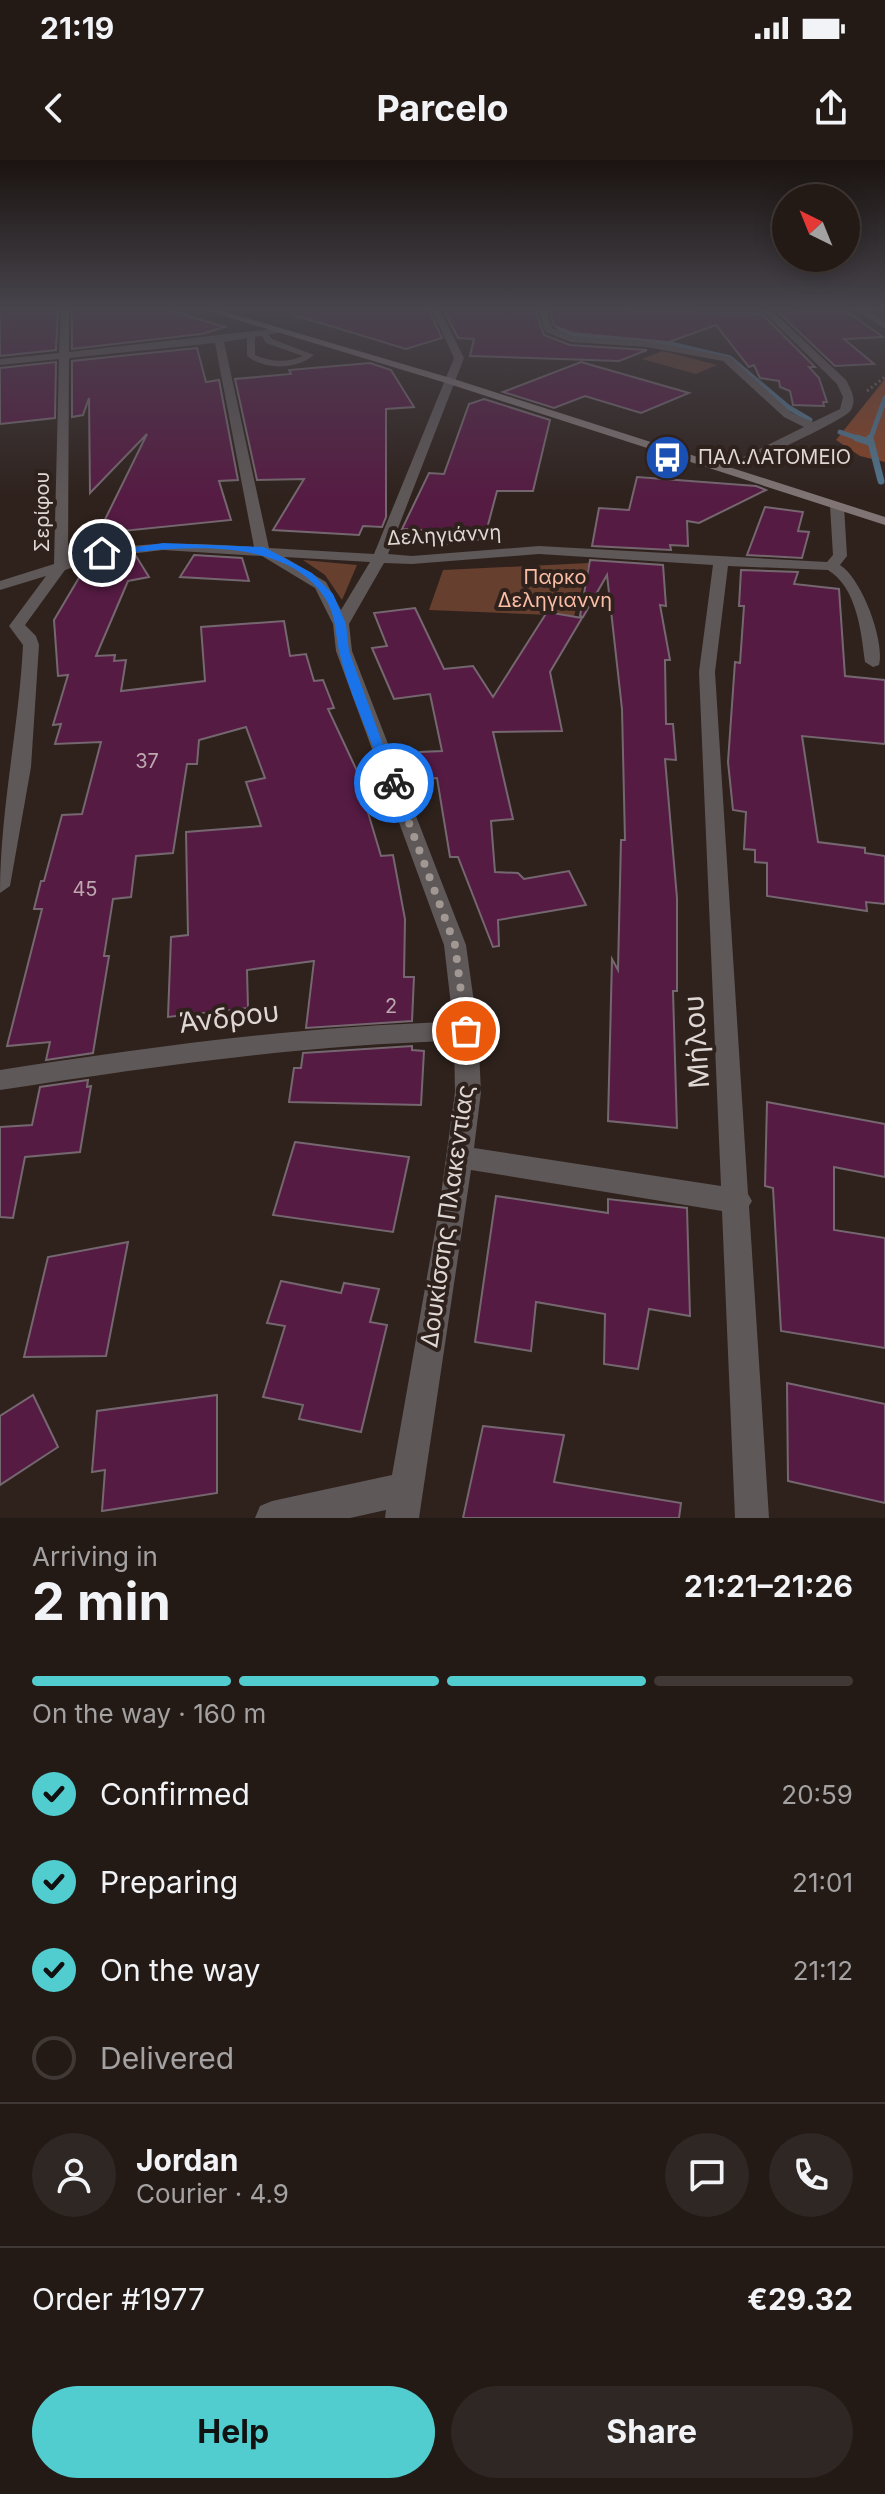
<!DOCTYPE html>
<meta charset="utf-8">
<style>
:root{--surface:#231a16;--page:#2f2723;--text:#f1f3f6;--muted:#a3a1a1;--line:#403835;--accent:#52cdcf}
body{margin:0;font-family:Inter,sans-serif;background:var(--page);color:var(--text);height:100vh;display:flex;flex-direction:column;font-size:30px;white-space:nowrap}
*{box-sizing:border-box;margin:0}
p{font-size:26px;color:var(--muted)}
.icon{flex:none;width:44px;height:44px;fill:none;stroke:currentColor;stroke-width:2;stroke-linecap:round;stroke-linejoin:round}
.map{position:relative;height:1358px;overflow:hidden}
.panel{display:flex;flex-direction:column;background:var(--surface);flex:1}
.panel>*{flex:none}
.needle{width:52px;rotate:317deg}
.buttons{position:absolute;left:772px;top:24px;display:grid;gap:16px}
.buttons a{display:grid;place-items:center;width:88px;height:88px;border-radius:50%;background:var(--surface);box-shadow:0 4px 20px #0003,0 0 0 2px var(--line);font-size:40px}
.pin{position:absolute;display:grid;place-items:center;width:68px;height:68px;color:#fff;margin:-34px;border:4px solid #fff;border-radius:50%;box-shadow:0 2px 8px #0007}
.courier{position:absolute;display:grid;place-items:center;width:80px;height:80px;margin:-40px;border:6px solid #1a73e8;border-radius:50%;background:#fff;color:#222;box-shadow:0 2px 10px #0007}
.summary em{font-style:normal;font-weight:700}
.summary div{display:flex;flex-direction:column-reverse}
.summary{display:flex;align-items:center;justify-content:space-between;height:136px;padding:0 32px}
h1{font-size:52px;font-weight:700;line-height:60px}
.bar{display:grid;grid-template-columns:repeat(4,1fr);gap:12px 8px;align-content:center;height:96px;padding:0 32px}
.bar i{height:10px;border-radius:6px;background:var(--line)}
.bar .active{background:var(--accent)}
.bar p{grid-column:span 4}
.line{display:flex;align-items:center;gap:20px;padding:0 32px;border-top:2px solid var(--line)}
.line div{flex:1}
.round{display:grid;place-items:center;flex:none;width:84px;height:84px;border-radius:42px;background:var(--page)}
ol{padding:0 32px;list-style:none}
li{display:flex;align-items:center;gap:24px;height:88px}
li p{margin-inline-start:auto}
li .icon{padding:8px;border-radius:50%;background:var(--accent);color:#111;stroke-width:4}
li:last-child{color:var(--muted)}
li i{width:44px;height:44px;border:4px solid var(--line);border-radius:50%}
.action{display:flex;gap:16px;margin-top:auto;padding:16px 32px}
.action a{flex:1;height:92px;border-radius:48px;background:var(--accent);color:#111;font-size:32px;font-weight:700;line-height:92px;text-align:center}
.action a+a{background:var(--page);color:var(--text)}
.status{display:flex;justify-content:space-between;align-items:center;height:56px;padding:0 40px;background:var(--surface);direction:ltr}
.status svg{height:22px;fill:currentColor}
header{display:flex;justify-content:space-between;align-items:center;height:104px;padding:0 32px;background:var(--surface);font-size:36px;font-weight:700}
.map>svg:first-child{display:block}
</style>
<div class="status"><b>21:19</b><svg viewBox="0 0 49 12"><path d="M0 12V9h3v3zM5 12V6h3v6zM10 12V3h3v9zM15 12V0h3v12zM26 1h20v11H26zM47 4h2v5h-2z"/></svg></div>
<header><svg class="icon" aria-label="back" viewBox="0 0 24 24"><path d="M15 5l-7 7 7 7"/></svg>Parcelo<svg class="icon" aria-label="share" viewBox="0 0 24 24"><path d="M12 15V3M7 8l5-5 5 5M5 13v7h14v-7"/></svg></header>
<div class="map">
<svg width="885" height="1358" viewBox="0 0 885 1358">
<rect width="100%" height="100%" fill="#2f221d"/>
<g fill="#663f2f">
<polygon points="663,191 717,205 696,214 642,199"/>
<polygon points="303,400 357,405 342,440 325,415"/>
<polygon points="589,403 574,456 429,450 443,410"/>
</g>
<polygon fill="#874427" points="885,219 885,302 860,296 836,280"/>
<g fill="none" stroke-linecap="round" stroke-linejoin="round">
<g stroke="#52748c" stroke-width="5">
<polyline points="551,148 559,168 576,175 671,184 730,198 788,247 810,260"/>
<polyline points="840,272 863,280"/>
<polyline points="870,280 885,238"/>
</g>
<g stroke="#52748c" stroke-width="7">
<polyline points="857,278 869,282"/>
<polyline points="870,278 881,321"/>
</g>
</g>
<g fill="#561b43" stroke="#75676f" stroke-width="2">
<polygon points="0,148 58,148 56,190 0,196"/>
<polygon points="72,148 161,148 225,167 201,174 72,189"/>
<polygon points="296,148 429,150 442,178 406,189 294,155"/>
<polygon points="468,148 535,148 544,175 570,185 647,190 619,201 470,196 474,179 458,178 443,149"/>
<polygon points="549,148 762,154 815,207 809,207 819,218 827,242 823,242 824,246 793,245 790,231 780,227 779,221 760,218 754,205 749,207 716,165 669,182 573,173 554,166"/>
<polygon points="845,150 883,177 844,179 874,204 835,206 779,153"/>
<polygon points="197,188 206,222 219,220 238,320 219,321 231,360 122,371 129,383 90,390 147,274 90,333 89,238 83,255 72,257 72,201"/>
<polygon points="56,202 55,258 0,264 0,208"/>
<polygon points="581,202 689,233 641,253 585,236 554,248 503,232"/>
<polygon points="370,203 391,210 414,247 386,249 386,357 382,367 363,366 359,375 273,370 304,319 257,320 235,219 291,214 289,210"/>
<polygon points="484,239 550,260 533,331 497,331 485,376 475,381 456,380 447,384 422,370 402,369 429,313 444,314 469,244"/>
<polygon points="637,317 756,326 766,330 699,363 687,361 688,386 670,385 671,390 592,386 599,348 629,350"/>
<polygon points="765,347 803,352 798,371 809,372 802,398 747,395"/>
<polygon points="194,395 242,398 249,421 180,417"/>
<polygon points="136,396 149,417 128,421 96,496 115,495 114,501 126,500 121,531 205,521 201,467 284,461 290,496 306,494 314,521 323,520 334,548 328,549 365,628 361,629 381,696 393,695 405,759 404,817 414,817 412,861 306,868 314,801 247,810 248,848 168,857 171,777 188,775 186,672 261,666 246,622 265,618 246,567 199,580 197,604 187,604 173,693 136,696 131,737 113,739 104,796 109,796 93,893 46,900 50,882 7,886 42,749 34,749 41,721 44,721 62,655 82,654 101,582 55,584 61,564 53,565 68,515 58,516 54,460 86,406"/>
<polygon points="590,400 663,405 666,446 660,445 670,500 665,500 666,564 673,564 676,600 665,599 677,738 677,831 673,831 677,968 608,961 612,799 618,810 621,680 625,680 622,549 607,415 583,457 580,456"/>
<polygon points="741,410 798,412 794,424 839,429 845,516 885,520 885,584 802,576 818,682 865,688 865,693 885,696 885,744 866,742 867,751 767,736 767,703 755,702 755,690 744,689 746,652 733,650 728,602 735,502 740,503 744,446 739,446"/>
<polygon points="415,448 444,509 473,506 493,537 547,452 582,458 550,512 562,571 493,572 513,659 491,661 495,712 518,713 524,719 569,711 586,745 498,760 499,786 493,787 458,697 450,697 437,618 423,619 420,592 442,591 430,534 394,539 372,488 387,486 374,453"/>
<polygon points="412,886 412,890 424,891 421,945 289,942 294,908 301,908 303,893"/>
<polygon points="88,920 87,927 91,926 80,992 25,997 13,1058 0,1057 0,967 32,965 40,927"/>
<polygon points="767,942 885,964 885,1017 834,1007 834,1070 885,1078 885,1188 781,1171 773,1028 765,1026"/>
<polygon points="295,982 409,997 393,1072 273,1055"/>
<polygon points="496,1036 608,1053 608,1039 687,1048 690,1156 649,1149 638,1209 604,1204 605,1154 536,1142 531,1191 475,1182"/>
<polygon points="128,1082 106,1196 24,1197 48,1097"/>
<polygon points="281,1121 341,1133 344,1123 379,1129 370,1162 387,1165 361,1272 299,1259 303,1245 263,1237 285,1166 267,1163"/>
<polygon points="787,1223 885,1244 885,1343 788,1321"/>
<polygon points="33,1235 58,1287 0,1325 0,1256"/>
<polygon points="217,1235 217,1333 102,1351 105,1310 92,1312 97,1251"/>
<polygon points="483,1266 564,1275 554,1322 681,1343 679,1358 463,1358"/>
</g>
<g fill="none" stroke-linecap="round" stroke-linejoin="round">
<polyline stroke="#6d625d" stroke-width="3" stroke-dasharray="2 3" stroke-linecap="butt" points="867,231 885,217"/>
<path fill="#5f5858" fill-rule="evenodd" d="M260,172h6l6,7 42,16c-18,15 -49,15 -67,1v-20l4,-3 4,3v19c16,7 32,8 48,1l-37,-13z"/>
<g fill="#5f5858" fill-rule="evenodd">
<path d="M61,148h8v44l212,-24 -3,5 -54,9 45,206 105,6 80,-196 -23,-50h8l25,50 -76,196 24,2 127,-10 288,16 6,-7 -3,-49 7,-4 7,4 3,50 -7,9c22,14 45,76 39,100l-6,2 -8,-5c-4,-31 -8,-74 -37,-92l-100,-4 -13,106 33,522 4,7 -3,5 20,312h-34l-13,-307 -251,-41 -52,348h-34l1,-8 -36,8h-95l5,-12 12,-5 120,-26 47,-266 16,-117 -1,-51c-153,4 -303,26 -454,49v-20c150,-23 301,-44 453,-48l-9,-77 -108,-294 -3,-27 -18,-36 -53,-32 -99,-6 -59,7 -39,13 -40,55 11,11 3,9 -8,122 -21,119 -10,7c0,-83 19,-165 23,-248l-14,-19 37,-50 -46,14v-9l54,-17 5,-205 -59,6v-6l59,-6zM215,183l39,204c-64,-4 -124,-8 -186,12l1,-201zM539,394l174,11 -14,107 22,514 -247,-38 7,-56 -3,-61 -12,-86 -114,-294 -3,-27 35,-61 28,1zM284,397l86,5 -29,48 -15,-28z"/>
<path d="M538,148h8l6,20 20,8 75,5 83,16 62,56 21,9 27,-13 3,-12 -6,-13 -77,-76h9l77,72c5,10 11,19 5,30 -6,10 -89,47 -106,56h-8v-6l67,-33 -20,-10 -61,-56 -76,-14 -76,-5 -26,-10z"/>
<polygon points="854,148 864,148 885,162 885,169"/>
</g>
<polygon fill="#807574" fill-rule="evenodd" points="198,148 212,148 454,219 885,357 885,365 446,223"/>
</g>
<linearGradient id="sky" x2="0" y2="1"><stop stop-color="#1a1310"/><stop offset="0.44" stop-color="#47444c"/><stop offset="1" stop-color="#47444c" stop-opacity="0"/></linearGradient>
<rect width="885" height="338" fill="url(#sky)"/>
<path fill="#1a73e8" d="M163,383l101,4 48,26 21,21 13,30 3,27 49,135 -11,-3c-15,-43 -38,-88 -48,-132 -4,-19 -3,-36 -14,-53 -41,-66 -158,-50 -223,-42l-5,-3z"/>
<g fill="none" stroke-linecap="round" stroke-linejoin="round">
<polyline stroke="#a19893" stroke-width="8" stroke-dasharray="0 14.4" points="394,623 455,785 466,871"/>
</g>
<defs>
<symbol id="bus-disc" viewBox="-11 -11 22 22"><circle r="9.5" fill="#1a4fb4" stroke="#2f221d"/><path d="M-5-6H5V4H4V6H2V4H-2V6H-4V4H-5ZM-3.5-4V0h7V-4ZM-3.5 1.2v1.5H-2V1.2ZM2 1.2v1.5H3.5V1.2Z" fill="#fff"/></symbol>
</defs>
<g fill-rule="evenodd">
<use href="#bus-disc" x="642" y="272" width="51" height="51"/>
</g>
<g text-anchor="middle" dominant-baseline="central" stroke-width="8" stroke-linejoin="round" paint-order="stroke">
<g font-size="20" fill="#dfd7d3" stroke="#2f221d" text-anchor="start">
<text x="698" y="297">ΠΑΛ.ΛΑΤΟΜΕΙΟ</text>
</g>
<g font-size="20" fill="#dfd7d3" stroke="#2f221d">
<text transform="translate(42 352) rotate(-90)">Σερίφου</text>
<text transform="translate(444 375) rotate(-3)">Δεληγιάννη</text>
</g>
<g font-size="20" fill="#fbbda5" stroke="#2f221d">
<text x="555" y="417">Παρκο<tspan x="555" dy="23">Δεληγιαννη</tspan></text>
</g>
<g font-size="20" fill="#bda8af">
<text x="147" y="601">37</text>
<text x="85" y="729">45</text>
<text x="391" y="846">2</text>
</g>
<g font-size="24" fill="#dfd7d3" stroke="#2f221d">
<text transform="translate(447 1056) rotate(-82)">Δουκίσσης Πλακεντίας</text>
</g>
<g font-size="28" fill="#dfd7d3" stroke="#2f221d">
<text transform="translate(229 857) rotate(-7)">Άνδρου</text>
<text transform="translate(696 882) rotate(-94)">Μήλου</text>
</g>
</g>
</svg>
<div class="buttons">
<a><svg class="needle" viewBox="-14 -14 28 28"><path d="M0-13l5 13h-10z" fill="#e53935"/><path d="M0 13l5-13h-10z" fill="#a3a1a1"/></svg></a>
</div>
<div class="pin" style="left:466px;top:871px;background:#ea580c"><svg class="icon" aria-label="bag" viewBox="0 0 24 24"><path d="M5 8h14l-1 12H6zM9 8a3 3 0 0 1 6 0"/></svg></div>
<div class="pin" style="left:102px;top:393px;background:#1f2937"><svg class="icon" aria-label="home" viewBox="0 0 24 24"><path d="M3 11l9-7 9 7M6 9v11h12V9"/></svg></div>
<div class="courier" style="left:394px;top:623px"><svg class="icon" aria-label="bike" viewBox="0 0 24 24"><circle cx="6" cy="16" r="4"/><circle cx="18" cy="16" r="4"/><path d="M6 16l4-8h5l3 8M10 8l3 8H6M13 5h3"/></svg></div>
</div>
<section class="panel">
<div class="summary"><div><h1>2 min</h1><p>Arriving in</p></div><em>21:21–21:26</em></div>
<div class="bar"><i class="active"></i><i class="active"></i><i class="active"></i><i></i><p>On the way · 160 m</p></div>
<ol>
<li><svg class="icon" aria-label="check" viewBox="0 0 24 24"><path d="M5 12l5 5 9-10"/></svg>Confirmed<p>20:59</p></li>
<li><svg class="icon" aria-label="check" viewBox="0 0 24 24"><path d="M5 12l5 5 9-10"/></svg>Preparing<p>21:01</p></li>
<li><svg class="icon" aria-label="check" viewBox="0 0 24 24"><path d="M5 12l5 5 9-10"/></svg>On the way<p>21:12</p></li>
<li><i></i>Delivered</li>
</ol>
<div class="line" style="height:144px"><a class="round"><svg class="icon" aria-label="person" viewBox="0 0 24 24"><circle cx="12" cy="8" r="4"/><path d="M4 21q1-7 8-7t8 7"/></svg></a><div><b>Jordan</b><p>Courier · 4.9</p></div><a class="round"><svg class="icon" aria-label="chat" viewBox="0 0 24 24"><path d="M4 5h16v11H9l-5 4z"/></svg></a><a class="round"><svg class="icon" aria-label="phone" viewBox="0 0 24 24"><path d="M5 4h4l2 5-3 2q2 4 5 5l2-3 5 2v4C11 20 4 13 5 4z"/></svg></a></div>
<div class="line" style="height:104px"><div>Order #1977</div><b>€29.32</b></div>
<div class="action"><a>Help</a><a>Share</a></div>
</section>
